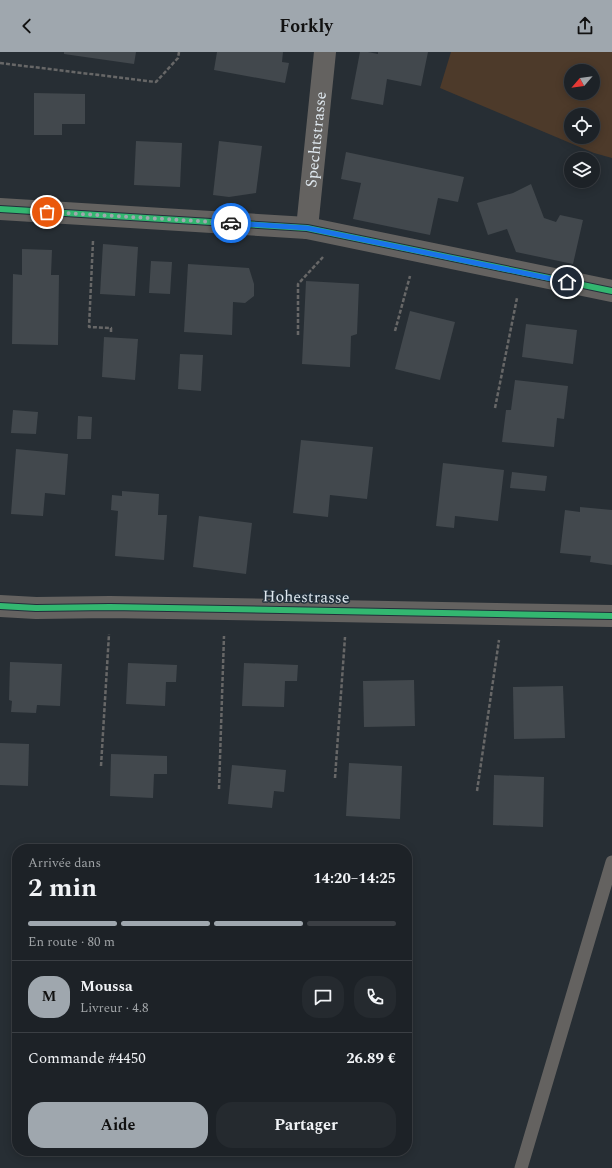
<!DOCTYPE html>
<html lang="fr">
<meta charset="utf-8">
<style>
:root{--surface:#1d2227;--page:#252a2f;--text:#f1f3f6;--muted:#a0a4a7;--line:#3b3f44;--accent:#9fa7ae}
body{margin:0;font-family:Spectral,serif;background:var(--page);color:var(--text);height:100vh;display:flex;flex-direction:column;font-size:15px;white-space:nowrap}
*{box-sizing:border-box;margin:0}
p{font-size:13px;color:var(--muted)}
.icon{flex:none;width:22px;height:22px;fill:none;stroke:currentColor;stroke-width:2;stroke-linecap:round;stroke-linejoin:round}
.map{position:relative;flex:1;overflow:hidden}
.side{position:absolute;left:12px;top:792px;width:400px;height:312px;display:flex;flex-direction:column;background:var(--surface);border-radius:16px;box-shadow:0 2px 10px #0003,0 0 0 1px var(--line)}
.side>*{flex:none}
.needle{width:26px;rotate:242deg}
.fabs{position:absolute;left:564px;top:12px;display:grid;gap:8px}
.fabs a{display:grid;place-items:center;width:36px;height:36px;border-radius:50%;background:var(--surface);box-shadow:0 2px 10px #0003,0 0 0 1px var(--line);font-size:20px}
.pin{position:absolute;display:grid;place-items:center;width:34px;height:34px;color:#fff;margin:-17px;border:2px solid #fff;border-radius:50%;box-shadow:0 1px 4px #0007}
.courier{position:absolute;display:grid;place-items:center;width:40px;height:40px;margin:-20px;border:3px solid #1a73e8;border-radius:50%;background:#fff;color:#222;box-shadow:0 1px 5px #0007}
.overview em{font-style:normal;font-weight:700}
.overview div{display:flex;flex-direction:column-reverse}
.overview{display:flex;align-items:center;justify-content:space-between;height:68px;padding:0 16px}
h1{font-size:26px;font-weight:700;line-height:30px}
.bar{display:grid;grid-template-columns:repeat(4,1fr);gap:6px 4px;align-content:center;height:48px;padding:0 16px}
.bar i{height:5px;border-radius:3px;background:var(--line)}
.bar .on{background:var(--accent)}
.bar p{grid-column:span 4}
.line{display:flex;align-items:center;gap:10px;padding:0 16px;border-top:1px solid var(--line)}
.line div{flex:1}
.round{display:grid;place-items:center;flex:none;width:42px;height:42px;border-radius:16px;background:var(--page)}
.cta{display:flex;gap:8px;margin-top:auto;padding:8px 16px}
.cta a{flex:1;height:46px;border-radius:16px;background:var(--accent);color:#111;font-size:16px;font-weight:700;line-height:46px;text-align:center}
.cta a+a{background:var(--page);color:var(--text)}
header{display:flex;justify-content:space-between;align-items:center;height:52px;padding:0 16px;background:var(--accent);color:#111;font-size:18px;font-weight:700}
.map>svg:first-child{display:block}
</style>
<header><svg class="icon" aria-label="back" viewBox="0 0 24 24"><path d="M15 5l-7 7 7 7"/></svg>Forkly<svg class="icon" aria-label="share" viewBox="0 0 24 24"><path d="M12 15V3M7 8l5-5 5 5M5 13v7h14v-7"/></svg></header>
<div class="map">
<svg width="612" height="1116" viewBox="0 0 612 1116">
<rect width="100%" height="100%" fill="#272e34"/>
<path fill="#4d3a2a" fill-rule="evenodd" d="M451,0h161v106l-18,-5 -154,-65zM571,19h22v22h-22zM571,63h22v22h-22z"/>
<g fill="#42484d">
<polygon points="64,0 136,0 134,12 64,2"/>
<polygon points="217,0 283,0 282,10 289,11 285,31 214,18"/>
<polygon points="360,0 368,0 378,2 378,0 428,0 421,34 387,27 383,53 351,47"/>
<polygon points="34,41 85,42 85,72 62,72 62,83 34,83"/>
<polygon points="136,89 182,91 180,135 134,133"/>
<polygon points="219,89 262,94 256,141 229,145 213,143"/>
<polygon points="346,100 464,125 458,150 438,146 430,183 353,167 361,131 341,127"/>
<polygon points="531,132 544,166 556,170 560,163 583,168 573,212 516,200 507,177 488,183 477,151 513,141"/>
<polygon points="103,192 138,195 135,244 100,242"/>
<polygon points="22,197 52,198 51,223 59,223 58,293 12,292 13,222 22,223"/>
<polygon points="151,209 172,210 170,242 149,241"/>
<polygon points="188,212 249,216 254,232 254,244 245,251 233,250 232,283 184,280"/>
<polygon points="306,229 359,232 357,282 351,284 350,315 302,312"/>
<polygon points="410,259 455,270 440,328 395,317"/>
<polygon points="526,272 577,278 573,312 522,305"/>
<polygon points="104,285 138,287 135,328 102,325"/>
<polygon points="180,302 203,303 201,339 178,337"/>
<polygon points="515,328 568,334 564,367 557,366 554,395 502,390 506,358 511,358"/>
<polygon points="13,358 38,360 36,382 11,381"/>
<polygon points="78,364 92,365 91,387 77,387"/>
<polygon points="301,388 373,395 367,447 330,443 328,465 293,461"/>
<polygon points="16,397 68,402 65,443 45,441 43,464 11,462"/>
<polygon points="443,411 504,418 498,469 455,464 454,476 436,474"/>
<polygon points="512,420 547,424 545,439 510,436"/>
<polygon points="122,439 159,442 158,463 167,463 164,508 115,504 118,459 111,458 112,443 122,444"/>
<polygon points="580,455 612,458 612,513 590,510 591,504 560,501 565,458 580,460"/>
<polygon points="199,464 252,471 246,522 193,515"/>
<polygon points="10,610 62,612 60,654 37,653 36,661 11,660 12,649 9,648"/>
<polygon points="128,611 177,613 176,630 166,630 165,654 126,652"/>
<polygon points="244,611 298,613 297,629 285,629 284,655 242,654"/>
<polygon points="414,628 415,674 364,675 363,629"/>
<polygon points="563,634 565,686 514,687 513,635"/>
<polygon points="0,691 29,692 28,734 0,733"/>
<polygon points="111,702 167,704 167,722 154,722 153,746 110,744"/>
<polygon points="349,711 402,714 400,767 346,764"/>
<polygon points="232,713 286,718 284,740 274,739 272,756 228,752"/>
<polygon points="494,723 544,725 543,775 493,773"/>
</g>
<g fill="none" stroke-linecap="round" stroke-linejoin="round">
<g stroke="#676767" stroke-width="2.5" stroke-dasharray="4 2" stroke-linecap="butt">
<polyline points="0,11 156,30 178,6 179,0"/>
<polyline points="93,189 89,275 111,276 111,282"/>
<polyline points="395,279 410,224"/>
<polyline points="298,283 298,232 323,205"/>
<polyline points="495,356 517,246"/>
<polyline points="101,714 109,582"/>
<polyline points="335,726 345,585"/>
<polyline points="219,737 224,584"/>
<polyline points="477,739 499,588"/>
</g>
<polyline stroke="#646260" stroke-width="13" points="521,1116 612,810"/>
<g stroke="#646260" stroke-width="22">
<polyline points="0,157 307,176 612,239"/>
<path id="s1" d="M307,176l18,-176"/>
<polyline points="0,554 36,556 110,555 612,564"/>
</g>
<defs>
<g id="cycleway">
<polyline points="0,157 307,176 612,239"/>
<polyline points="0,554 36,556 110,555 612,564"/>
</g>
</defs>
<use href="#cycleway" stroke="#212f3a" stroke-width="8"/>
<use href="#cycleway" stroke="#33b770" stroke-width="6"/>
</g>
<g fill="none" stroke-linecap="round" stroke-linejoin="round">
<polyline stroke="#9fa7ae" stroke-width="4" stroke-dasharray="0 7.2" points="47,160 231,171"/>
<polyline stroke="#1a73e8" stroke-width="5" points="231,171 307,176 567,230"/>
</g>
<g text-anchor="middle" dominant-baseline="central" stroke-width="3" stroke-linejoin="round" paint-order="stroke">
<g font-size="16" fill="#dfe8ef" stroke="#212f3a">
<text stroke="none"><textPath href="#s1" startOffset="89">Spechtstrasse</textPath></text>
<text transform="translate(306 545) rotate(1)">Hohestrasse</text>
</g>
</g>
</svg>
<div class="fabs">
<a><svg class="needle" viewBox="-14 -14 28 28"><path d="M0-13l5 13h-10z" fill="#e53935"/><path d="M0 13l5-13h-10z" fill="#a0a4a7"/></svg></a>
<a><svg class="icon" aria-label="locate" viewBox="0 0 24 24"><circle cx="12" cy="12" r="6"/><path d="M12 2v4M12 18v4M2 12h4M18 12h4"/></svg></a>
<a><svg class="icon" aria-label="layers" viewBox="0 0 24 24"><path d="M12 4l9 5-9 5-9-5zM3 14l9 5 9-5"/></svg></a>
</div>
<div class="pin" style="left:47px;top:160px;background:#ea580c"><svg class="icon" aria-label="bag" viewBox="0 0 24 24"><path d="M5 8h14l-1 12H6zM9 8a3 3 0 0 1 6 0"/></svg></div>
<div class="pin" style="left:567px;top:230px;background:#1f2937"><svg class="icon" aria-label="home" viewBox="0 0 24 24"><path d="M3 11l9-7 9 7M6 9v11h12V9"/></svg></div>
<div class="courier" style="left:231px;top:171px"><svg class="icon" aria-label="car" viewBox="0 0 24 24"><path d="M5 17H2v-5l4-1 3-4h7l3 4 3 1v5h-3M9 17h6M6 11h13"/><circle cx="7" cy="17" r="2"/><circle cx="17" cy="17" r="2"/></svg></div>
<section class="side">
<div class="overview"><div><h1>2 min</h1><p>Arrivée dans</p></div><em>14:20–14:25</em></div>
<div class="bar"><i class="on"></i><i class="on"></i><i class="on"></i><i></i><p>En route · 80 m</p></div>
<div class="line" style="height:72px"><b class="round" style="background:var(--accent);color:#111">M</b><div><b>Moussa</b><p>Livreur · 4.8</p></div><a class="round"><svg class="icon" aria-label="chat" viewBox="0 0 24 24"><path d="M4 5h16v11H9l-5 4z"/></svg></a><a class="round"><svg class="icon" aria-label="phone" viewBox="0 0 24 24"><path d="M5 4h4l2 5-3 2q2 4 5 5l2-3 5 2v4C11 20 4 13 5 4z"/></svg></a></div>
<div class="line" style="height:52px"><div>Commande #4450</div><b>26.89 €</b></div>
<div class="cta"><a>Aide</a><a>Partager</a></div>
</section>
</div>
